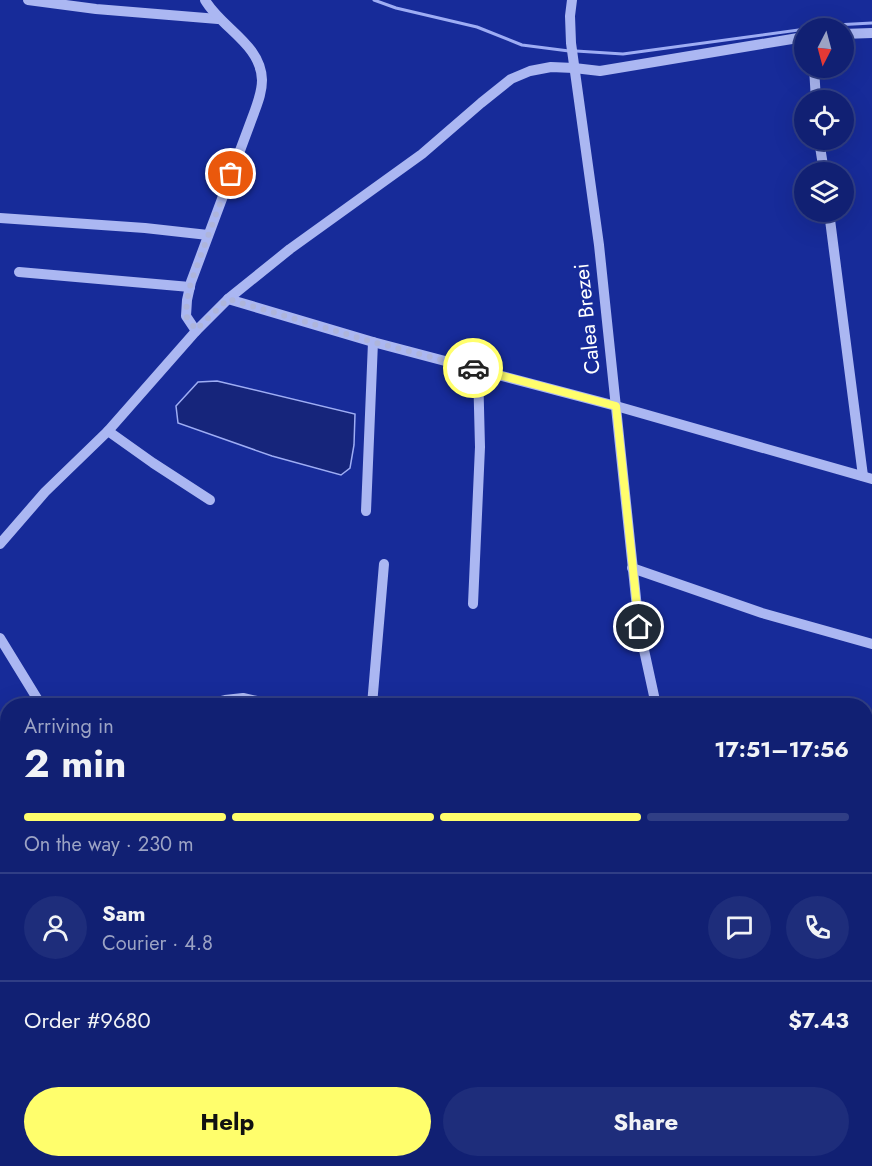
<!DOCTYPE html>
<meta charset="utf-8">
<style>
:root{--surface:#112073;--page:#1e2d7b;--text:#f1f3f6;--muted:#9ca3c4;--line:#303e85;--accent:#fffe6c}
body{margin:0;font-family:Jost,sans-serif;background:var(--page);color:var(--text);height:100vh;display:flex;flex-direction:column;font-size:22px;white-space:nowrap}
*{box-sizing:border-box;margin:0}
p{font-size:20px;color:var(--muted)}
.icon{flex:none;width:33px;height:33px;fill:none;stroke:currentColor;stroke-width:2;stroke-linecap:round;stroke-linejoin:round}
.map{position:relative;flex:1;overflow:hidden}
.side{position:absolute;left:0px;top:698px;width:873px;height:470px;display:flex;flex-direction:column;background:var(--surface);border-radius:24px 24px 0 0;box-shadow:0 6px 24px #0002,0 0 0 2px var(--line)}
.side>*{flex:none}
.needle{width:39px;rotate:186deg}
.buttons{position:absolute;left:794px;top:18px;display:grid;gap:12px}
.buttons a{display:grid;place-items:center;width:60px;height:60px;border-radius:50%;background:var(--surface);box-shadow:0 6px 24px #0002,0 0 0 2px var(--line);font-size:30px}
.pin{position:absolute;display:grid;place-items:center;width:51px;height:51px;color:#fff;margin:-26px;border:3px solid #fff;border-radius:50%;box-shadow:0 2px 6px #0007}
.courier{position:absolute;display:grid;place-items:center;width:60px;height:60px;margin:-30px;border:4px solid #fffe6c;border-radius:50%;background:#fff;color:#222;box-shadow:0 2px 8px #0007}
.summary em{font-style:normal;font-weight:700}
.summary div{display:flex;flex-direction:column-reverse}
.summary{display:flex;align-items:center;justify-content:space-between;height:102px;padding:0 24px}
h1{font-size:39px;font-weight:700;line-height:45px}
.bar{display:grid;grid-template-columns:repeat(4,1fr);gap:9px 6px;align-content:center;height:72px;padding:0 24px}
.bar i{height:8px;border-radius:4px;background:var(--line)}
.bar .current{background:var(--accent)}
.bar p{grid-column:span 4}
.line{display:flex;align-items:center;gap:15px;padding:0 24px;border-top:2px solid var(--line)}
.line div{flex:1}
.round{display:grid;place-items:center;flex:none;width:63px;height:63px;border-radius:32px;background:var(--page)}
.cta{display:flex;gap:12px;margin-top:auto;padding:12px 24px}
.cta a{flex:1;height:69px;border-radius:36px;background:var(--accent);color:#111;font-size:24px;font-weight:700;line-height:69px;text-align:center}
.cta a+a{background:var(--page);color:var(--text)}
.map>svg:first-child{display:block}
</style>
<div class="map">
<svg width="872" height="1166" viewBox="0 0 872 1166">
<rect width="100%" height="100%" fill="#172b99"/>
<polygon fill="#2d45b8" points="0,907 8,924 8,1160 298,1160 299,1166 0,1166"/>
<g fill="#16257b" stroke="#9eadf4" stroke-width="1.5">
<polygon points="217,381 355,414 354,445 350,468 341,475 272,456 178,423 176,406 198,382"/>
<polygon points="0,1061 7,1066 7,1099 0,1094"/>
<polygon points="51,1160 159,1160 158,1166 52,1166"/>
</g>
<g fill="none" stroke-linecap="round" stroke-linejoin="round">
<g stroke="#9eadf4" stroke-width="3">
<polyline points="374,0 396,8 477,27 522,45 569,51"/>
<polyline points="576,51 623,54 835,25 872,23"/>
</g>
<g stroke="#abb7f2" stroke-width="10">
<polyline points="28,0 96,9 218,19"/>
<polyline points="572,0 570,16 571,43 599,245 639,627 656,705"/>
<polyline points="843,34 872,33"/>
<polyline points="814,68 816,100"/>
<polyline points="819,140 824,172"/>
<polyline points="829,212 863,476"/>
<polyline points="0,218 145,228 208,235"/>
<polyline points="19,272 190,287"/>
<polyline points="228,299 373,342 616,406 872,479"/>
<path d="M196,331l-10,-15 1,-16 4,-18 63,-169c4,-11 8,-21 8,-33 -1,-36 -41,-52 -57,-80"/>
<polyline points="108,431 153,463 210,500"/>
<polyline points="366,511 373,342"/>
<polyline points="0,544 45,492 108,431 196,331 228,299 290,249 422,154 481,103 511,79 530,71 551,67 574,68 600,71 804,37"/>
<polyline points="632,568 762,613 872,644"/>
<polyline points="473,604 480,447 478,369"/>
<polyline points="0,638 38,700 49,705"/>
<polyline points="204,705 225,700 243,698 276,705"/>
<polyline points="372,705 384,564"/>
<polyline points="792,1160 794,1166"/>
</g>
</g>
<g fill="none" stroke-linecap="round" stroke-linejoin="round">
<polyline stroke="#aeb5db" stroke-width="6" stroke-dasharray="0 10.8" points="231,174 191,282 187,300 186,316 196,330 228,299 373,342 473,368"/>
<polyline stroke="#fffe6c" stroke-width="8" points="473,368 616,406 639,627"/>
</g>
<g text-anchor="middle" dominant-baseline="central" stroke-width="4.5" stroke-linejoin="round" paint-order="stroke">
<g font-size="21" fill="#fff" stroke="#172b99">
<text transform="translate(587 319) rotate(-96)">Calea Brezei</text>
</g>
</g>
</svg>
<div class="buttons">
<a><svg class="needle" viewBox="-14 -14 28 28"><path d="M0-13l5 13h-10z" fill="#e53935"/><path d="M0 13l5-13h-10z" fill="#9ca3c4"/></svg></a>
<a><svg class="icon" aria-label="locate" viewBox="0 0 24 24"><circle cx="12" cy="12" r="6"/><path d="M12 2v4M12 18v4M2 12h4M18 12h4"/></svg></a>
<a><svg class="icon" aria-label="layers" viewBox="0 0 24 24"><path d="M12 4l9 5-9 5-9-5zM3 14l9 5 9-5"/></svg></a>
</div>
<div class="pin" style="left:231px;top:174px;background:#ea580c"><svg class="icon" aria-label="bag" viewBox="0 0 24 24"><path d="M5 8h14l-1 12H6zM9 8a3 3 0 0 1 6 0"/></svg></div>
<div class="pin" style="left:639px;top:627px;background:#1f2937"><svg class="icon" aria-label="home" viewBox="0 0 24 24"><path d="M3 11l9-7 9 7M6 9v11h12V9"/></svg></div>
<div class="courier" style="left:473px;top:368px"><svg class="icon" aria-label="car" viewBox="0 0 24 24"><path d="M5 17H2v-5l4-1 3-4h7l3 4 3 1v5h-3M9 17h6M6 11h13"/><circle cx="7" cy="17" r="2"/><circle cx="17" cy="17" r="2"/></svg></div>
<section class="side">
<div class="summary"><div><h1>2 min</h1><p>Arriving in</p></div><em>17:51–17:56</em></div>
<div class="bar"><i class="current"></i><i class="current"></i><i class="current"></i><i></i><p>On the way · 230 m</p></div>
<div class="line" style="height:108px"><a class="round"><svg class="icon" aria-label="person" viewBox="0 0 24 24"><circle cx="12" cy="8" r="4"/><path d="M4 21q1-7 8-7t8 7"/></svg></a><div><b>Sam</b><p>Courier · 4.8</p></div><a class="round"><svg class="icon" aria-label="chat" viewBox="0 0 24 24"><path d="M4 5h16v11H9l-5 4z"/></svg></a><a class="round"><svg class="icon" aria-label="phone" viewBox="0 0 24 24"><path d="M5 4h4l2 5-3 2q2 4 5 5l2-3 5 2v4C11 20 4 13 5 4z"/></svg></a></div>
<div class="line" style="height:78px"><div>Order #9680</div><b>$7.43</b></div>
<div class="cta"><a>Help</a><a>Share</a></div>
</section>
</div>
